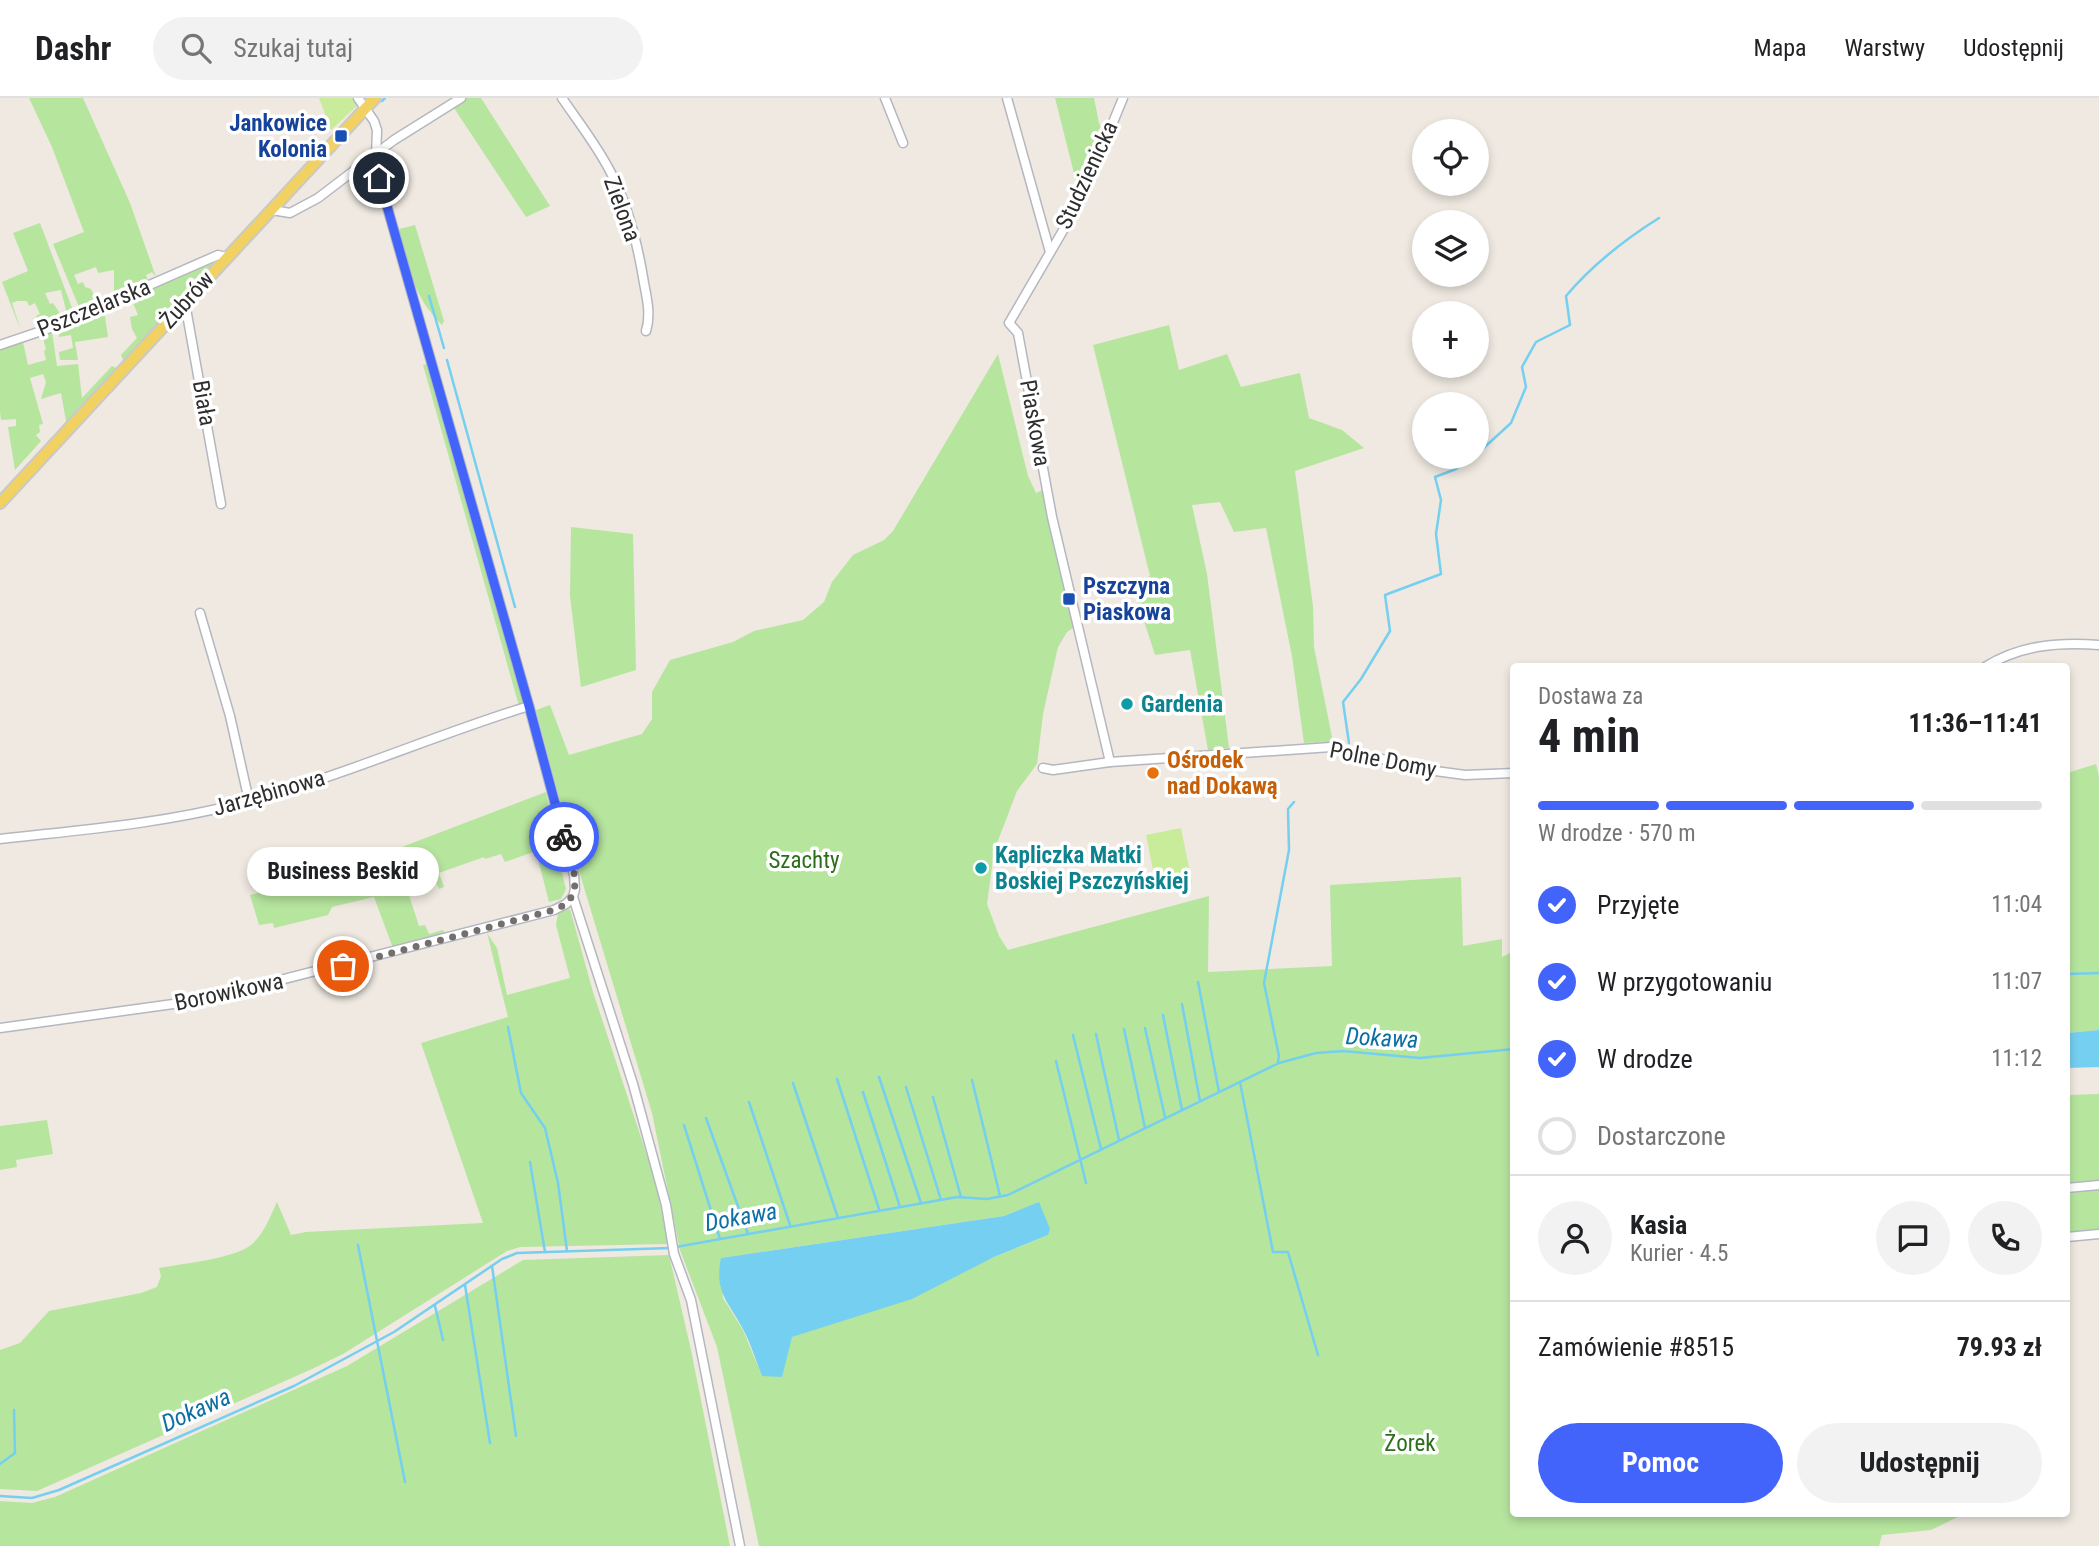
<!DOCTYPE html>
<html lang="pl">
<meta charset="utf-8">
<style>
:root{--surface:#fff;--page:#f2f2f2;--text:#202124;--muted:#757577;--line:#e0e0e0;--accent:#4264fb}
body{margin:0;font-family:"Roboto Condensed",sans-serif;background:var(--page);color:var(--text);height:100vh;display:flex;flex-direction:column;font-size:26px;white-space:nowrap}
*{box-sizing:border-box;margin:0}
p{font-size:23px;color:var(--muted)}
.icon{flex:none;width:38px;height:38px;fill:none;stroke:currentColor;stroke-width:2;stroke-linecap:round;stroke-linejoin:round}
.map{position:relative;flex:1;overflow:hidden}
.panel{position:absolute;left:1510px;top:565px;width:560px;height:854px;display:flex;flex-direction:column;background:var(--surface);border-radius:7px;box-shadow:0 4px 10px #0003}
.panel>*{flex:none}
.tools{position:absolute;left:1412px;top:21px;display:grid;gap:14px}
.tools a{display:grid;place-items:center;width:77px;height:77px;border-radius:50%;background:var(--surface);box-shadow:0 4px 10px #0003;font-size:35px}
.pin{position:absolute;display:grid;place-items:center;width:60px;height:60px;color:#fff;margin:-30px;border:4px solid #fff;border-radius:50%;box-shadow:0 2px 7px #0007}
.courier{position:absolute;display:grid;place-items:center;width:70px;height:70px;margin:-35px;border:5px solid #4264fb;border-radius:50%;background:#fff;color:#222;box-shadow:0 2px 9px #0007}
.bubble{position:absolute;height:49px;border-radius:24px;background:var(--surface);box-shadow:0 4px 10px #0003;font-size:23px;font-weight:700;line-height:49px;text-align:center}
.summary em{font-style:normal;font-weight:700}
.summary div{display:flex;flex-direction:column-reverse}
.summary{display:flex;align-items:center;justify-content:space-between;height:119px;padding:0 28px}
h1{font-size:46px;font-weight:700;line-height:52px}
.bar{display:grid;grid-template-columns:repeat(4,1fr);gap:10px 7px;align-content:center;height:84px;padding:0 28px}
.bar i{height:9px;border-radius:5px;background:var(--line)}
.bar .active{background:var(--accent)}
.bar p{grid-column:span 4}
.line{display:flex;align-items:center;gap:18px;padding:0 28px;border-top:2px solid var(--line)}
.line div{flex:1}
.round{display:grid;place-items:center;flex:none;width:74px;height:74px;border-radius:37px;background:var(--page)}
ol{padding:0 28px;list-style:none}
li{display:flex;align-items:center;gap:21px;height:77px}
li p{margin-inline-start:auto}
li .icon{padding:7px;border-radius:50%;background:var(--accent);color:#fff;stroke-width:4}
li:last-child{color:var(--muted)}
li i{width:38px;height:38px;border:4px solid var(--line);border-radius:50%}
.action{display:flex;gap:14px;margin-top:auto;padding:14px 28px}
.action a{flex:1;height:80px;border-radius:42px;background:var(--accent);color:#fff;font-size:28px;font-weight:700;line-height:80px;text-align:center}
.action a+a{background:var(--page);color:var(--text)}
header{display:flex;align-items:center;gap:42px;box-sizing:border-box;height:98px;padding:0 35px;background:var(--surface);border-bottom:2px solid var(--line)}
header strong{font-size:33px}
nav{display:flex;gap:38px;margin-inline-start:auto;font-size:24px}
.search{width:490px;height:63px;background:var(--page);display:flex;align-items:center;gap:18px;box-sizing:border-box;padding:0 24px;border-radius:38px;color:var(--muted);font-size:26px}
.map>svg:first-child{display:block}
</style>
<header>
<strong>Dashr</strong>
<div class="search"><svg class="icon" aria-label="search" viewBox="0 0 24 24"><circle cx="10" cy="10" r="6"/><path d="M15 15l6 6"/></svg>Szukaj tutaj</div>
<nav><a>Mapa</a><a>Warstwy</a><a>Udostępnij</a></nav>
</header>
<div class="map">
<svg width="2099" height="1448" viewBox="0 0 2099 1448">
<rect width="100%" height="100%" fill="#efe9e1"/>
<g fill="#b6e59e" fill-rule="evenodd">
<polygon points="29,0 83,0 130,105 156,179 152,174 146,177 148,182 114,198 114,172 98,175 96,169 74,177 78,186 83,184 85,189 91,191 97,205 82,211 79,209 53,146 84,134 52,49"/>
<polygon points="464,0 481,0 550,108 526,119 452,7"/>
<polygon points="1055,0 1094,0 1099,25 1104,35 1080,99"/>
<polygon points="40,125 74,215 67,216 61,192 45,195 50,206 53,205 63,220 50,226 47,219 42,220 43,223 37,220 36,218 40,216 35,205 29,208 27,203 17,203 12,205 21,233 2,184 28,173 13,135"/>
<path d="M415,127l29,96 -2,4c-30,-30 -32,-56 -43,-96z"/>
<polygon points="209,165 214,167 124,264 121,257 137,240 132,231 130,219 138,217 131,200"/>
<polygon points="104,212 108,239 75,244 78,262 60,262 59,254 73,250 71,237 59,239 58,231"/>
<polygon points="1169,227 1179,272 1227,256 1241,289 1300,275 1309,320 1342,332 1364,350 1295,373 1313,508 1314,549 1333,644 1304,645 1292,558 1266,430 1234,434 1220,404 1192,407 1207,476 1229,650 1208,652 1190,552 1155,557 1132,486 1150,478 1093,247"/>
<polygon points="52,234 57,268 78,266 82,300 112,268 118,271 58,334 66,323 61,295 41,301 46,284 43,276 30,280 43,326 39,327 40,334 36,337 41,343 15,372 8,329 16,328 16,321 1,322 0,314 0,252 23,244 28,267 46,262 44,253 46,251 42,237"/>
<path d="M998,256l30,122 8,17 11,-5 32,136 -12,8 -9,15 -15,67 -6,50 -20,27 -23,60 -7,53 12,32 9,14 201,-54 -1,76 124,-6 -2,-81 131,-8 2,69 39,-7v18l12,-6v563h450l-33,16 -49,5 -3,11h-1120l-42,-199 -37,-97 -28,-137 -79,-262 -37,-141 14,-5 19,50 73,-21 10,-15v-27l18,-32 63,-18 21,-11 49,-11 21,-18 8,-20 21,-27 31,-15 9,-9zM1039,1105l9,32 -212,87 -44,15 -30,39 -19,-46 -20,-32 -2,-40 283,-42z"/>
<polygon points="427,266 525,605 519,608 423,267"/>
<polygon points="571,429 633,436 636,572 581,589 570,498"/>
<polygon points="2096,666 2099,679 2099,932 2067,935 2067,675"/>
<polygon points="546,694 554,732 551,733 566,791 561,801 549,804 536,753 505,764 501,756 485,761 484,759 439,775 444,789 439,791 436,784 408,794 419,828 425,827 429,836 443,832 445,835 393,850 374,799 332,809 328,817 274,830 273,825 259,827 250,797 331,776"/>
<path d="M570,811l23,83 63,191 12,61 -148,3 -13,4 -164,103 -31,15 -275,122 -37,-2v-139l20,-7 29,-32 92,-18 16,-6 4,-11 -2,-8c22,-4 77,-10 92,-23 13,-11 19,-28 26,-43l14,33 15,-3 177,-9 -62,-180 87,-26 -21,-84 10,15 10,47 63,-17 -14,-53 2,-12z"/>
<polygon points="2099,996 2099,1082 2067,1087 2067,997"/>
<polygon points="47,1022 53,1056 16,1062 17,1069 0,1072 0,1028"/>
<polygon points="2099,1091 2099,1133 2067,1136 2067,1096"/>
<polygon points="669,1157 691,1252 730,1448 0,1448 0,1403 32,1405 55,1399 347,1268 523,1162"/>
</g>
<g fill="#c9ec9a">
<polygon points="319,0 356,0 359,6 331,32"/>
<polygon points="1181,730 1192,785 1157,792 1146,737"/>
</g>
<g fill="#75cff0">
<polygon points="2099,932 2099,969 2067,970 2067,935"/>
<path d="M1039,1104l11,27 -2,6 -54,22 -82,42 -120,38 -10,40 -20,-1c-6,-15 -11,-32 -19,-47 -14,-27 -29,-36 -22,-71l283,-42z"/>
</g>
<g fill="none" stroke-linecap="round" stroke-linejoin="round">
<g stroke="#75cff0" stroke-width="2.5">
<polyline points="382,3 385,0"/>
<polyline points="429,198 444,250"/>
<polyline points="447,262 515,509"/>
<path d="M1477,356l34,-31 15,-36 -4,-20 14,-25 34,-17 -4,-29c27,-32 58,-56 93,-78"/>
<polyline points="1349,645 1343,604 1361,581 1390,533 1385,497 1441,476 1436,436 1441,402 1435,379 1456,371 1473,359"/>
<polyline points="2067,876 2099,875"/>
<polyline points="1198,884 1219,994"/>
<polyline points="1182,906 1200,1003"/>
<polyline points="1163,917 1182,1012"/>
<polyline points="508,929 521,995 545,1030 558,1085 567,1153"/>
<polyline points="1145,930 1165,1019"/>
<polyline points="1124,931 1145,1030"/>
<polyline points="1096,936 1119,1042"/>
<polyline points="1073,937 1101,1051"/>
<polyline points="1056,963 1086,1085"/>
<polyline points="1278,964 1279,958 1264,885 1289,752 1288,711 1294,704"/>
<polyline points="879,979 921,1105"/>
<polyline points="837,981 879,1111"/>
<polyline points="972,982 1000,1098"/>
<polyline points="1240,984 1273,1154 1288,1154 1318,1257"/>
<polyline points="793,985 838,1120"/>
<polyline points="906,989 941,1102"/>
<polyline points="863,994 900,1109"/>
<polyline points="933,999 961,1099"/>
<polyline points="749,1004 790,1127"/>
<polyline points="706,1020 748,1136"/>
<polyline points="684,1027 720,1141"/>
<polyline points="530,1064 545,1154"/>
<polyline points="358,1147 405,1384"/>
<polyline points="676,1149 957,1099 987,1101 1008,1097 1279,965 1316,955 1343,953 1420,960 1514,951"/>
<polyline points="492,1168 516,1338"/>
<polyline points="465,1187 490,1345"/>
<polyline points="435,1208 443,1242"/>
<polyline points="0,1366 15,1355 14,1312"/>
<polyline points="0,1398 32,1400 59,1392 294,1288 394,1234 502,1161 517,1155 670,1150"/>
</g>
<defs>
<g id="minor">
<polyline points="358,0 374,23 377,32 376,58 379,80 529,608 574,777 575,791 573,799 633,986 666,1107 674,1156 691,1202 740,1448"/>
<path d="M562,0c17,25 37,50 50,77 17,33 26,71 32,108 3,16 7,32 2,48"/>
<polyline points="885,0 903,45"/>
<polyline points="1007,0 1050,154"/>
<polyline points="272,112 290,115 318,100 394,42 461,0"/>
<polyline points="185,205 221,406"/>
<polyline points="0,247 56,228 218,157 226,159"/>
<polyline points="200,515 230,618 249,703"/>
<path d="M1985,569c35,-22 73,-25 114,-22"/>
<polyline points="1110,664 1052,419 1018,235 1009,225 1082,100 1123,0"/>
<polyline points="1043,670 1053,672 1110,664 1331,649 1428,672 1465,677 1514,675"/>
<path d="M0,741c79,-9 160,-15 237,-35 100,-25 194,-68 292,-98"/>
<polyline points="0,930 202,902 554,812 566,806 573,799"/>
<polyline points="2067,1090 2099,1087"/>
<polyline points="2067,1139 2099,1136"/>
</g>
<polyline id="major" points="0,405 375,0"/>
</defs>
<use href="#minor" stroke="#b4b7c1" stroke-width="11"/>
<use href="#major" stroke="#c9c9c9" stroke-width="14"/>
<use href="#minor" stroke="#fff" stroke-width="8"/>
<use href="#major" stroke="#f2d163" stroke-width="10"/>
</g>
<g fill="none" stroke-linecap="round" stroke-linejoin="round">
<path stroke="#726f6d" stroke-width="7" stroke-dasharray="0 12.6" d="M343,868l211,-56c35,-13 17,-46 10,-73"/>
<polyline stroke="#4264fb" stroke-width="9" points="379,80 529,608 564,739"/>
</g>
<g fill="#1a4fb4" stroke="#fff" stroke-width="2.5">
<rect x="334" y="31" width="14" height="14" rx="3.5"/>
<rect x="1062" y="494" width="14" height="14" rx="3.5"/>
</g>
<g fill="#0f9aa8" stroke="#fff" stroke-width="2.5">
<circle cx="1127" cy="606" r="7"/>
<circle cx="981" cy="770" r="7"/>
</g>
<circle fill="#e8710a" stroke="#fff" stroke-width="2.5" cx="1153" cy="675" r="7"/>
<g text-anchor="middle" dominant-baseline="central" stroke-width="7" stroke-linejoin="round" paint-order="stroke">
<g font-size="23" font-weight="bold" fill="#164399" stroke="#fff" text-anchor="end">
<text x="327" y="25">Jankowice<tspan x="327" dy="26">Kolonia</tspan></text>
<text x="1083" y="488" text-anchor="start">Pszczyna<tspan x="1083" dy="26">Piaskowa</tspan></text>
</g>
<g font-size="23" fill="#2e2e2e" stroke="#fff">
<text transform="translate(1087 77) rotate(-65)">Studzienicka</text>
<text transform="translate(622 111) rotate(70)">Zielona</text>
<text transform="translate(187 202) rotate(-48)">Żubrów</text>
<text transform="translate(94 210) rotate(-22)">Pszczelarska</text>
<text transform="translate(204 305) rotate(80)">Biała</text>
<text transform="translate(1035 325) rotate(80)">Piaskowa</text>
<text transform="translate(1383 662) rotate(11)">Polne Domy</text>
<text transform="translate(269 695) rotate(-16)">Jarzębinowa</text>
<text transform="translate(229 894) rotate(-12)">Borowikowa</text>
</g>
<g font-size="23" font-weight="bold" fill="#0d838f" stroke="#fff" text-anchor="start">
<text x="1141" y="606">Gardenia</text>
<text x="995" y="757">Kapliczka Matki<tspan x="995" dy="26">Boskiej Pszczyńskiej</tspan></text>
</g>
<g font-size="23" font-weight="bold" fill="#c56008" stroke="#fff" text-anchor="start">
<text x="1167" y="662">Ośrodek<tspan x="1167" dy="26">nad Dokawą</tspan></text>
</g>
<g font-size="23" fill="#2c6e1b" stroke="#fff">
<text x="804" y="762">Szachty</text>
<text x="1410" y="1345">Żorek</text>
</g>
<g font-size="24" font-style="italic" fill="#0d6fa3" stroke="#fff">
<text transform="translate(1382 940) rotate(3)">Dokawa</text>
<text transform="translate(741 1119) rotate(-10)">Dokawa</text>
<text transform="translate(196 1312) rotate(-24)">Dokawa</text>
</g>
</g>
</svg>
<div class="tools">
<a><svg class="icon" aria-label="locate" viewBox="0 0 24 24"><circle cx="12" cy="12" r="6"/><path d="M12 2v4M12 18v4M2 12h4M18 12h4"/></svg></a>
<a><svg class="icon" aria-label="layers" viewBox="0 0 24 24"><path d="M12 4l9 5-9 5-9-5zM3 14l9 5 9-5"/></svg></a>
<a>+</a>
<a>−</a>
</div>
<div class="pin" style="left:343px;top:868px;background:#ea580c"><svg class="icon" aria-label="bag" viewBox="0 0 24 24"><path d="M5 8h14l-1 12H6zM9 8a3 3 0 0 1 6 0"/></svg></div>
<div class="pin" style="left:379px;top:80px;background:#1f2937"><svg class="icon" aria-label="home" viewBox="0 0 24 24"><path d="M3 11l9-7 9 7M6 9v11h12V9"/></svg></div>
<div class="courier" style="left:564px;top:739px"><svg class="icon" aria-label="bike" viewBox="0 0 24 24"><circle cx="6" cy="16" r="4"/><circle cx="18" cy="16" r="4"/><path d="M6 16l4-8h5l3 8M10 8l3 8H6M13 5h3"/></svg></div>
<div class="bubble" style="left:247px;top:749px;width:192px">Business Beskid</div>
<section class="panel">
<div class="summary"><div><h1>4 min</h1><p>Dostawa za</p></div><em>11:36–11:41</em></div>
<div class="bar"><i class="active"></i><i class="active"></i><i class="active"></i><i></i><p>W drodze · 570 m</p></div>
<ol>
<li><svg class="icon" aria-label="check" viewBox="0 0 24 24"><path d="M5 12l5 5 9-10"/></svg>Przyjęte<p>11:04</p></li>
<li><svg class="icon" aria-label="check" viewBox="0 0 24 24"><path d="M5 12l5 5 9-10"/></svg>W przygotowaniu<p>11:07</p></li>
<li><svg class="icon" aria-label="check" viewBox="0 0 24 24"><path d="M5 12l5 5 9-10"/></svg>W drodze<p>11:12</p></li>
<li><i></i>Dostarczone</li>
</ol>
<div class="line" style="height:126px"><a class="round"><svg class="icon" aria-label="person" viewBox="0 0 24 24"><circle cx="12" cy="8" r="4"/><path d="M4 21q1-7 8-7t8 7"/></svg></a><div><b>Kasia</b><p>Kurier · 4.5</p></div><a class="round"><svg class="icon" aria-label="chat" viewBox="0 0 24 24"><path d="M4 5h16v11H9l-5 4z"/></svg></a><a class="round"><svg class="icon" aria-label="phone" viewBox="0 0 24 24"><path d="M5 4h4l2 5-3 2q2 4 5 5l2-3 5 2v4C11 20 4 13 5 4z"/></svg></a></div>
<div class="line" style="height:91px"><div>Zamówienie #8515</div><b>79.93 zł</b></div>
<div class="action"><a>Pomoc</a><a>Udostępnij</a></div>
</section>
</div>
